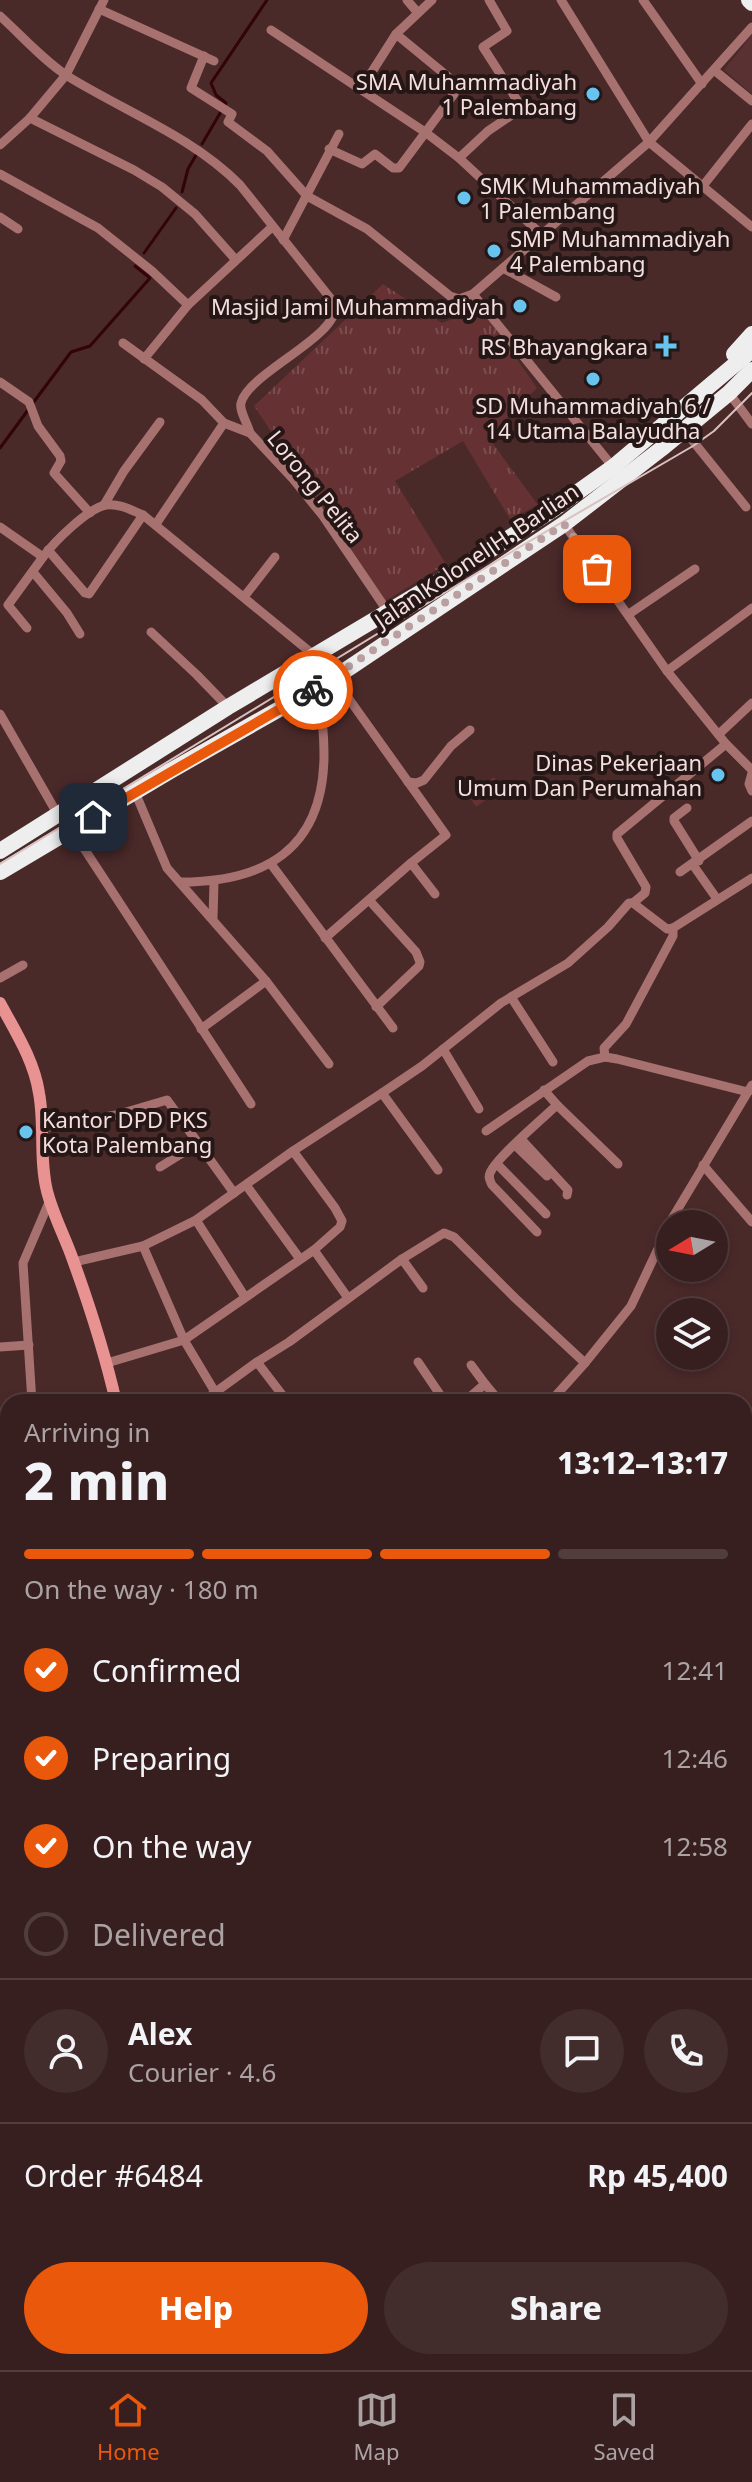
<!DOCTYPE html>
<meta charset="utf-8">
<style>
:root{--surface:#381f1f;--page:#432c2c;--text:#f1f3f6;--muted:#aba2a4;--line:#523d3d;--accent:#ea580c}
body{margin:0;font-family:"Noto Sans",sans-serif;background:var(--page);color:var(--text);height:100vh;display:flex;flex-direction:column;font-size:30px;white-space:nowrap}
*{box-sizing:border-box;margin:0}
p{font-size:26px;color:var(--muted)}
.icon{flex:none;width:44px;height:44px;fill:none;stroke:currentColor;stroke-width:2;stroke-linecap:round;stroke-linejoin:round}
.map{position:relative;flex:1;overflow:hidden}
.sheet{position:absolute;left:0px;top:1394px;width:752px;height:976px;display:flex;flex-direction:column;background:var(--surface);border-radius:24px 24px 0 0;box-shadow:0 4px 12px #0003,0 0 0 2px var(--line)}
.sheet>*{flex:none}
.needle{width:52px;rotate:260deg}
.controls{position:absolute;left:656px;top:1210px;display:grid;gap:16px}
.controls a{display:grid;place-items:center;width:72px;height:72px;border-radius:50%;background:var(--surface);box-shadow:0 4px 12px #0003,0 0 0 2px var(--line);font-size:40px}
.pin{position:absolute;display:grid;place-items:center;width:68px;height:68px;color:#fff;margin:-34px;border-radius:16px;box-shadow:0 4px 12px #0006}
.courier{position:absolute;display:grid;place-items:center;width:80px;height:80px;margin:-40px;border:6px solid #ea580c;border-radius:50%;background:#fff;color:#222;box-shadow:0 2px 10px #0007}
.headline em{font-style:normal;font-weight:800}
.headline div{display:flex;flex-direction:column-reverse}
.headline{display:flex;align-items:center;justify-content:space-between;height:136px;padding:0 24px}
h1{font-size:52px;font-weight:800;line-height:60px}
.bar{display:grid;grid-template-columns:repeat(4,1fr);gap:12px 8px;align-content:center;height:96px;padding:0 24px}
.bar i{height:10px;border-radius:6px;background:var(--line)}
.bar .selected{background:var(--accent)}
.bar p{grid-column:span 4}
.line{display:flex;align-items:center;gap:20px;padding:0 24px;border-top:2px solid var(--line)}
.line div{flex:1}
.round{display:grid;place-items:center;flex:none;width:84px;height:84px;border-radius:42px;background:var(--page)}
ol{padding:0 24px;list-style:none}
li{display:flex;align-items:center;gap:24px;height:88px}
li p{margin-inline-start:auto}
li .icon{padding:8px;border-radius:50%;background:var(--accent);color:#fff;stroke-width:4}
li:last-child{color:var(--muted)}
li i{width:44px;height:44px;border:4px solid var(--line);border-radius:50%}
.primary-button{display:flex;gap:16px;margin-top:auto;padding:16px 24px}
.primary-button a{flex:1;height:92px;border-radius:48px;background:var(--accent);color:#fff;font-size:32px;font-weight:800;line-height:92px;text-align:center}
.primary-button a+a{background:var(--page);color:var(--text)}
.menu{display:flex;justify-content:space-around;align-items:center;height:112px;border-top:2px solid var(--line);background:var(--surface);font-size:22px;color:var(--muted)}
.menu a{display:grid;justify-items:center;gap:4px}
.menu .selected{color:var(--accent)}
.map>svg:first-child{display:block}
</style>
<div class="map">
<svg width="752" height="2370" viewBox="0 0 752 2370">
<defs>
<pattern id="grass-tufts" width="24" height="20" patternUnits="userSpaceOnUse" patternTransform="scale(2)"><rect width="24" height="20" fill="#663132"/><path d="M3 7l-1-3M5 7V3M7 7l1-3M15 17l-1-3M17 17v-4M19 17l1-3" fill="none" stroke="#7c4e4f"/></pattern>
</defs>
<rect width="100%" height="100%" fill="#4a2929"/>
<polygon fill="#593132" points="752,35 752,94 724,70"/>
<polygon fill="url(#grass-tufts)" points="383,284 442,323 481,308 537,388 488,437 538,505 510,519 463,441 395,481 446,564 385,601 254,406"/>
<polygon fill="#663132" points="494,777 502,788 476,807 469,796"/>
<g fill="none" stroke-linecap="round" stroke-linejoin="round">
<g stroke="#320308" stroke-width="3">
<polyline points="202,144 226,103 216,95 211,83 267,0"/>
<polyline points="182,192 188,169 196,155"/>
<polyline points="144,253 176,208"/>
<polyline points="33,403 71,352 90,346 150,278 135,266"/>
<polyline points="0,448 28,410"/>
</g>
<g stroke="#a77170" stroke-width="9">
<polyline points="407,0 418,13"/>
<polyline points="561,0 649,142 752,227"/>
<polyline points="643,0 702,84"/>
<polyline points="99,9 214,61"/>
<path d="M0,16c21,19 45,46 69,61 57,35 124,60 171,108l95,119c6,32 -86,68 -94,99 -2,8 7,21 9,30"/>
<polyline points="271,30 425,132 459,158 542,235"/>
<polyline points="204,56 191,88 232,114 228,122 267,151 307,196 367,229 450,296 459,299 473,294 649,142 752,27"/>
<polyline points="714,70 752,101"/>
<polyline points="361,89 396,34 432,0"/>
<polyline points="30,118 134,170 162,187 195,214 235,259"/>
<polyline points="0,145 30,118 66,75 104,0"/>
<polyline points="329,149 362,164 375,154 393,168 399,168 454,94 455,87 452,80 396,34"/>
<polyline points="459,158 488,131 522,108 483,47 507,31 489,0"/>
<polyline points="0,174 98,228 152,271 188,305 272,227"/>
<polyline points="702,187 752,124"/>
<polyline points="0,217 18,229"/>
<polyline points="283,240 339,134"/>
<polyline points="503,268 556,297"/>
<polyline points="473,294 613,467"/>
<polyline points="123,343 202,400 224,423 250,433 293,479 323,516 388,612"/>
<polyline points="144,359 188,305"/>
<polyline points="0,382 29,402 38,426 60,456 61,461 54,473 90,513"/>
<polyline points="729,393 752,424"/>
<polyline points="684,430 746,507"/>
<polyline points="104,505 124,471 160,422"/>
<polyline points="156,524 224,423"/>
<polyline points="564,524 667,671 726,744 752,770"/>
<path d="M0,527l43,30c11,-15 45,-49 63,-52 13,-2 25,5 37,10l172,141"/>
<polyline points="48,550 85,593 89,594 143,515"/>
<polyline points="33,572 67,613 80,634"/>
<polyline points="244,597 275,557"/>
<polyline points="629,614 695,569"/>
<polyline points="27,628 8,605 43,557"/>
<polyline points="151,632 197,675 228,707"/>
<polyline points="667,671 752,608"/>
<polyline points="334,678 446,835 411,863 435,894"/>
<polyline points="0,714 58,815"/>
<polyline points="719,734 752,703"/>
<polyline points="752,773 749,784 752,791"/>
<polyline points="408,782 417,783 424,780 451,746 470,730"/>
<polyline points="135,792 167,868 266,981 329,1064"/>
<polyline points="687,808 674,818 674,821 699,861"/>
<polyline points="72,830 251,1104"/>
<polyline points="271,864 393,1028"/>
<polyline points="693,865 717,899"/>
<polyline points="680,872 752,821"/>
<path d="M180,882c85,0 142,-32 144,-124 0,-22 -1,-48 -11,-68"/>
<polyline points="369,900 416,952 420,962 419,966 376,1007"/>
<polyline points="633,903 645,893 646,887 617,838 617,834 726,744"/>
<polyline points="213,918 214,882"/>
<polyline points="325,938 411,863"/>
<polyline points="0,978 23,965"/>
<polyline points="511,997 553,1062"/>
<polyline points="201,1029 266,981"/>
<polyline points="443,1049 479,1109"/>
<polyline points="605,1057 604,1048 626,1024 673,936 673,928 752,878"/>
<polyline points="382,1093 422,1066 501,1003 568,963 608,927 629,903 633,903 667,929 673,928"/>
<polyline points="557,1105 618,1164"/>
<polyline points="43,1128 116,1115 167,1100 234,1193"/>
<polyline points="486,1131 588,1061 605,1057 617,1059 748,1092"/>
<polyline points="521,1139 568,1190 567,1195"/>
<polyline points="515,1145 547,1176"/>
<polyline points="497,1164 546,1214"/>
<polyline points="703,1165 752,1222"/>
<polyline points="160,1167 197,1144"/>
<polyline points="246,1185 300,1259"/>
<polyline points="196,1220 245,1297"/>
<path d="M537,1232l-45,-47c-2,-5 -4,-7 -2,-12 6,-15 53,-55 67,-68l-13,-15"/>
<polyline points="143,1246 184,1340 221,1402"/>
<polyline points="314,1250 348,1298"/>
<polyline points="402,1259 423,1288"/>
<polyline points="74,1262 143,1246 196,1220 293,1151 382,1093 438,1170"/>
<polyline points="0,1347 29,1345"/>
<polyline points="257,1362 283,1396"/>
<polyline points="418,1362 445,1402"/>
<polyline points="107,1363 184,1340 314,1250 340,1227 342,1221 335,1208 293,1151"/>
<polyline points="471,1365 485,1384"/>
<polyline points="32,1402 23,1263 50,1200"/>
<polyline points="202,1402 257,1362 289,1342 402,1259 444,1233 454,1237 515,1298 585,1363"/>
<polyline points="464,1402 485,1384 500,1402"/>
<polyline points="550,1402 585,1363 631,1306 673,1217 752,1085"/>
<polyline points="0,1444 8,1445"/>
<polyline points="0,1493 8,1481"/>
<polyline points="744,1601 752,1595"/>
<polyline points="744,1639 752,1655"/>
<polyline points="744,1674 752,1669"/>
<polyline points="0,1683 8,1695"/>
<polyline points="0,1743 8,1737"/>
<polyline points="744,1759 752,1753"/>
<polyline points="744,1825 752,1834"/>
<polyline points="0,1833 8,1829"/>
<polyline points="0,1909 8,1903"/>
<polyline points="0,1972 8,1984"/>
<polyline points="744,2039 752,2045"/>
<polyline points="744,2118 752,2124"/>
<polyline points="744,2174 752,2161"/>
<polyline points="0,2218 8,2212"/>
<polyline points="744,2323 752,2313"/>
<polyline points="744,2335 752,2343"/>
<polyline points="250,2362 266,2370"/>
<polyline points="433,2362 440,2370"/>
<polyline points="476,2362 481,2370"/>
<polyline points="658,2364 692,2362"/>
</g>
<g stroke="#e89291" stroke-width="12">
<path d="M0,1003c15,28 34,57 39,90 6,32 0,66 8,98 6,24 18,46 26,69 17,47 32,94 43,142"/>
<polyline points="744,2032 752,2023"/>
<polyline points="0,2234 8,2249"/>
<polyline points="68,2362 72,2370"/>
<polyline points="399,2370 405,2362"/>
</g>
<g stroke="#eee" stroke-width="16">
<polyline points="749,0 752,3"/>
<polyline points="734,354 752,334"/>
<polyline points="0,851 228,707 473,561 554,509 613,467 752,350"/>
<polyline points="0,872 170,771 334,678 564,524 661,449 729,393 752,370"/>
</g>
<polyline stroke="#d9c1c0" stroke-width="2" points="0,864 518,548 693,446 714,431 752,393"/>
</g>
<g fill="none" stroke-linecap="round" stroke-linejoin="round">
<polyline stroke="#b99f9f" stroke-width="8" stroke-dasharray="0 14.4" points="313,690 564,524 597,569"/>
<polyline stroke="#ea580c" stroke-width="10" points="93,817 313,690"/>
</g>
<g fill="#67c4ef" stroke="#261717" stroke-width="3">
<circle cx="593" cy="94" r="8"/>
<circle cx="464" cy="198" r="8"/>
<circle cx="494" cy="251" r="8"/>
<circle cx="520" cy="306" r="8"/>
<path d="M662 334h8v8h8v8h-8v8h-8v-8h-8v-8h8z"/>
<circle cx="593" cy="379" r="8"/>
<circle cx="718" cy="775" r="8"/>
<circle cx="26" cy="1132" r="8"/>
</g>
<g text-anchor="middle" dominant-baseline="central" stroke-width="8" stroke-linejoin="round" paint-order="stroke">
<g font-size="22" fill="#f5dfde" stroke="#261717" text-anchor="end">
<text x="577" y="81">SMA Muhammadiyah<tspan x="577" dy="25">1 Palembang</tspan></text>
<text x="480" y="185" text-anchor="start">SMK Muhammadiyah<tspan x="480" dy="25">1 Palembang</tspan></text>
<text x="510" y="238" text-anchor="start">SMP Muhammadiyah<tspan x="510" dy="25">4 Palembang</tspan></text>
<text x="504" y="306">Masjid Jami Muhammadiyah</text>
<text x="648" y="346">RS Bhayangkara</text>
<text x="593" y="405" text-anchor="middle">SD Muhammadiyah 6 /<tspan x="593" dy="25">14 Utama Balayudha</tspan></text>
<text x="702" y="762">Dinas Pekerjaan<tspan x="702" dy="25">Umum Dan Perumahan</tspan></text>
<text x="42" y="1119" text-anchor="start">Kantor DPD PKS<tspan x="42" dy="25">Kota Palembang</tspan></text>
</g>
<g font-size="22" fill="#f5dfde" stroke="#261717">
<text transform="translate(316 486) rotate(51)">Lorong Pelita</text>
<text transform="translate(476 555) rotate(-34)">Jalan Kolonel H. Barlian</text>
</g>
</g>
</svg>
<div class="controls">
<a><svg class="needle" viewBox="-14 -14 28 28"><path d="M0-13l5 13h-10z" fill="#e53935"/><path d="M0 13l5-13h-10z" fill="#aba2a4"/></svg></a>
<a><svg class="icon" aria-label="layers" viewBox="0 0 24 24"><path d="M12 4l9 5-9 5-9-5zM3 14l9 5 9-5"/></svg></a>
</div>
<div class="pin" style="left:597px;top:569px;background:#ea580c"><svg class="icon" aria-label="bag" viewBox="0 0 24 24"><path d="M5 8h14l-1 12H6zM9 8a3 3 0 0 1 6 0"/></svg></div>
<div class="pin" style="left:93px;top:817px;background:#1f2937"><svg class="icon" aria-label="home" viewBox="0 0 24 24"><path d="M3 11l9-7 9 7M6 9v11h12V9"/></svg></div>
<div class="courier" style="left:313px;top:690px"><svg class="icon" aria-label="bike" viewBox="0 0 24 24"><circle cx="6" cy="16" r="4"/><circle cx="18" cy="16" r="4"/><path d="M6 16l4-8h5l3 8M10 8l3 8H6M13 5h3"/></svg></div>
<section class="sheet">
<div class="headline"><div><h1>2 min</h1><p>Arriving in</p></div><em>13:12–13:17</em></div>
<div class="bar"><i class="selected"></i><i class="selected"></i><i class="selected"></i><i></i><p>On the way · 180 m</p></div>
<ol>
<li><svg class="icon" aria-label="check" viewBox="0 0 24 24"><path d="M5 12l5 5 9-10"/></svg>Confirmed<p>12:41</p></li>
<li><svg class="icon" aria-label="check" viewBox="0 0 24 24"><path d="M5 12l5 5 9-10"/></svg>Preparing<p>12:46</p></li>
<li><svg class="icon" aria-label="check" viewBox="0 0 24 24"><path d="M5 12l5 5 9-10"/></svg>On the way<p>12:58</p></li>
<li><i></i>Delivered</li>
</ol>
<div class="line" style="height:144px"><a class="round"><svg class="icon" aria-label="person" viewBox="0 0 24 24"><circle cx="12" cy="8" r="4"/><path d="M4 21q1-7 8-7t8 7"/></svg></a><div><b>Alex</b><p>Courier · 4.6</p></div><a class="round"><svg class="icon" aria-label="chat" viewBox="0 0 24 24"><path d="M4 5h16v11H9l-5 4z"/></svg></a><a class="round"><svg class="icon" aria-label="phone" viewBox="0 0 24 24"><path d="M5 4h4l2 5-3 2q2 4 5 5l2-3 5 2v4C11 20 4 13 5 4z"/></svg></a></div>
<div class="line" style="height:104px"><div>Order #6484</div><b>Rp 45,400</b></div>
<div class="primary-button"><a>Help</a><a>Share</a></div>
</section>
</div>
<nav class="menu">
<a class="selected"><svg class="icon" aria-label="home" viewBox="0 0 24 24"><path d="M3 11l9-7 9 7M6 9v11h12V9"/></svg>Home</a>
<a><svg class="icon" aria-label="map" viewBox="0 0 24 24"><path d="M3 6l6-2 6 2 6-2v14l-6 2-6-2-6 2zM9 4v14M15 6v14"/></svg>Map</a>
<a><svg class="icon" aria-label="saved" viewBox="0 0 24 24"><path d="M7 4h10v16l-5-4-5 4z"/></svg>Saved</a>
</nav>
